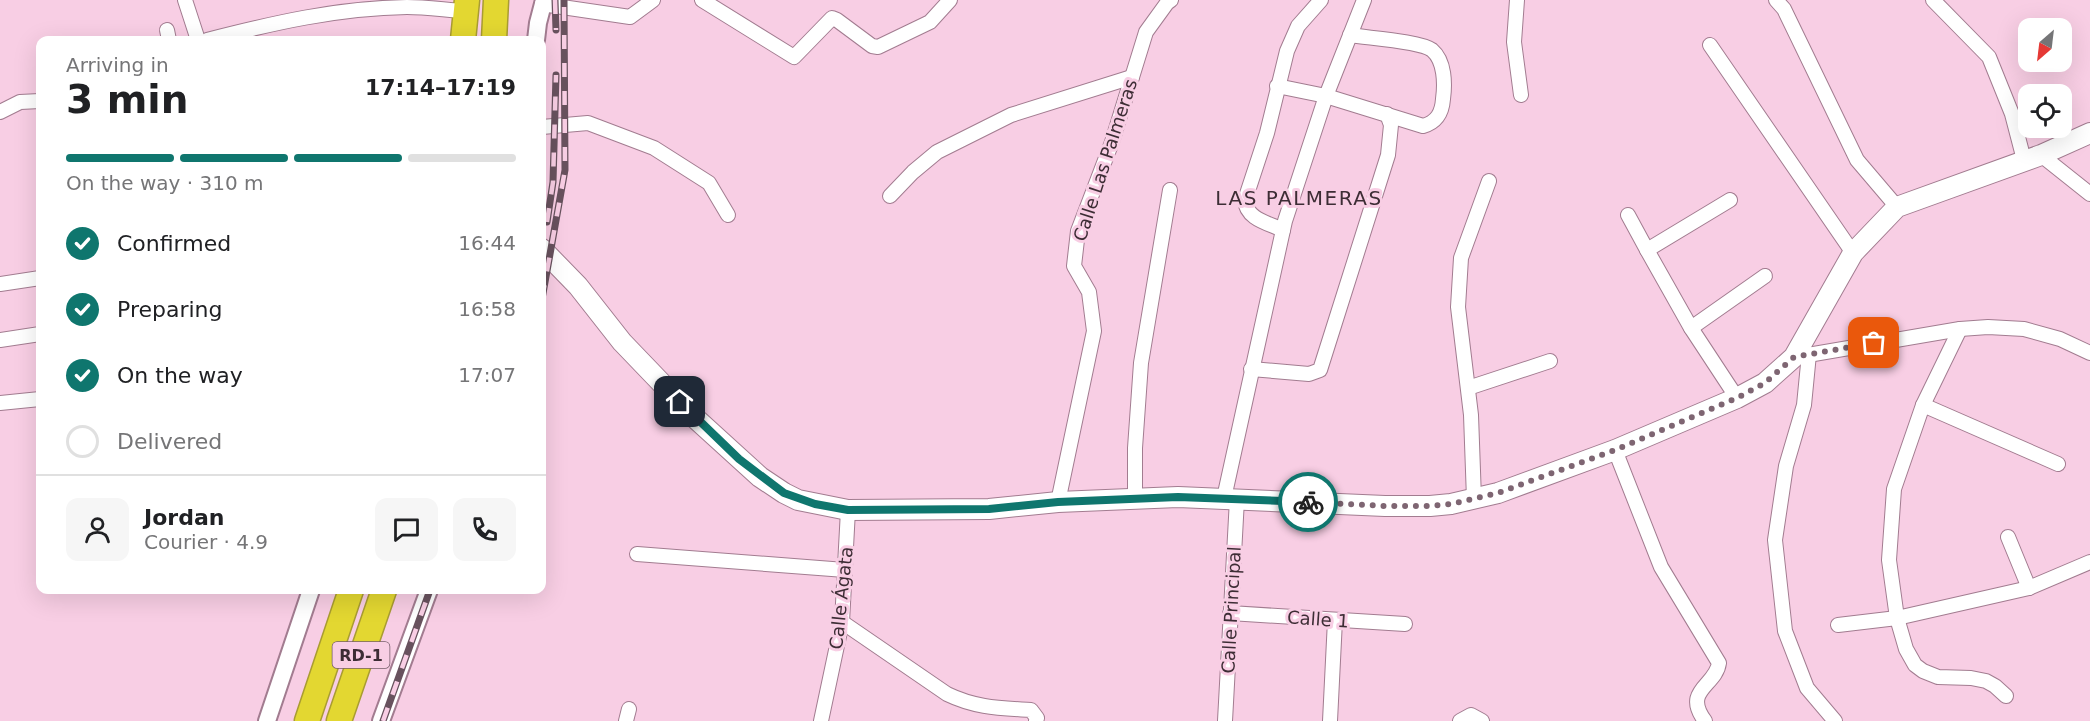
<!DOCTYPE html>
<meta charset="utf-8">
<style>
:root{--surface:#fff;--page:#f6f6f6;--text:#202124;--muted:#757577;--line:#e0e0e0;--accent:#0f766e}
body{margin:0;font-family:"DejaVu Sans",sans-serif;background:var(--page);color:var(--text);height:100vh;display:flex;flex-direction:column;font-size:22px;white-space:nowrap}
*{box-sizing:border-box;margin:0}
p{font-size:20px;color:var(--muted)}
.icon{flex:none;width:33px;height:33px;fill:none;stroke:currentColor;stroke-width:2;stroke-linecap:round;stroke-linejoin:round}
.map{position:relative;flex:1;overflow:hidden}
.side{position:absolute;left:36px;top:36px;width:510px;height:558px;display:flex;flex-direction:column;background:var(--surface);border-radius:12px;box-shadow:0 6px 24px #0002}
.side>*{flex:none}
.needle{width:39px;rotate:208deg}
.controls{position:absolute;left:2018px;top:18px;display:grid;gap:12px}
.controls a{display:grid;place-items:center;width:54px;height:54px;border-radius:12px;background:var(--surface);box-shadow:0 6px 24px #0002;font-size:30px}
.pin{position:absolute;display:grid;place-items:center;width:51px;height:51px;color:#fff;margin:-26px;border-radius:12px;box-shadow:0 3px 9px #0006}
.courier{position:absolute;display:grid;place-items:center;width:60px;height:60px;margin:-30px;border:4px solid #0f766e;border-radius:50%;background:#fff;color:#222;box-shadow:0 2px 8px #0007}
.overview em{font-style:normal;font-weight:600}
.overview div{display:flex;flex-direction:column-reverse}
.overview{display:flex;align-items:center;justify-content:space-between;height:102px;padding:0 30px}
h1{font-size:39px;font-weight:600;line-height:45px}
.bar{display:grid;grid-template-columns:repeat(4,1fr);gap:9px 6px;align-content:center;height:72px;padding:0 30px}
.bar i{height:8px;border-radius:4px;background:var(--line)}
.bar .selected{background:var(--accent)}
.bar p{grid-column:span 4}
.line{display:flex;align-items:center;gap:15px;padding:0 30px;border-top:2px solid var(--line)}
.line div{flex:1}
.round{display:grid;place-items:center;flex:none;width:63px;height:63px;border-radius:12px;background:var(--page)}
ol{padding:0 30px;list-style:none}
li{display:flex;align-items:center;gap:18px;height:66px}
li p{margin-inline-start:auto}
li .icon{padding:6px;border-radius:50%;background:var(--accent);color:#fff;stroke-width:4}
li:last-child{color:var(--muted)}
li i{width:33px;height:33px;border:3px solid var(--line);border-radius:50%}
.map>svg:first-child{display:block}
</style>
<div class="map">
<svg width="2090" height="721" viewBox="0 0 2090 721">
<rect width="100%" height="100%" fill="#f8cee4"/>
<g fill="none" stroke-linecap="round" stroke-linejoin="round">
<defs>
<g id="minor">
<polyline points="185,0 198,40"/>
<polyline points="702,0 794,57 832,18 837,20 872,46 878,47 930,22 950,0"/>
<polyline points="1517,0 1514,42 1521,95"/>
<polyline points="1776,0 1784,9 1857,160 1897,207"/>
<polyline points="1933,0 1989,57 2012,114 2024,160"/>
<polyline points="542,4 630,17 653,0"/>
<polyline points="167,30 169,40"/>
<path d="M207,40c66,-17 131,-32 200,-33 19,0 40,3 59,4"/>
<polyline points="1710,45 1853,253"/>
<path d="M1277,86l49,10 97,30c14,-4 19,-13 20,-27 2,-15 2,-38 -11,-49 -12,-9 -65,-12 -82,-15"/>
<polyline points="0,112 20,102 40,101"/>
<polyline points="542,127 588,123 654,148 709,183 728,215"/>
<polyline points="2041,155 2090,194"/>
<polyline points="890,196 913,172 937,152 1011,115 1132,77"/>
<polyline points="1730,200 1647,250 1691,328 1737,398"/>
<polyline points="1628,215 1647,250"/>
<path d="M1283,230c-15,-7 -37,-11 -38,-30l22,-67 20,-82 11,-25 23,-26"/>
<polyline points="0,284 40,278"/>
<polyline points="1691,328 1765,276"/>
<polyline points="1960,329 1923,405 1894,489 1889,560 1897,618 1906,649 1915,665 1923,671 1938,677 1971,678 1986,681 1995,686 2006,696"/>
<polyline points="0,340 40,334"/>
<polyline points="1809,354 1804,405 1786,466 1775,540 1785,631 1807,688 1835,721"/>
<polyline points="1802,356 1960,329 1988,327 2024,329 2060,339 2090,353"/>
<polyline points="1251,369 1309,374 1320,370 1388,155 1391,125 1387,114"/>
<polyline points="1468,388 1550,361"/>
<polyline points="0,403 40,399"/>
<polyline points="1923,405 2058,464"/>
<path d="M1615,450l46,117 58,96c-3,23 -37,27 -14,58"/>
<polyline points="1135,498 1135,448 1141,363 1170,190"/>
<polyline points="1224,498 1285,221 1326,96 1364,0"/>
<polyline points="1474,499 1471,415 1458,307 1461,258 1489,181"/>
<polyline points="1058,502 1094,331 1089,292 1074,266 1078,231 1112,142 1146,32 1167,3 1171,0"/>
<polyline points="2008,537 2029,588"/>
<polyline points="637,554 845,570"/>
<polyline points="1230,613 1405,624"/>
<path d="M842,622l105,72c29,14 53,14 84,16l6,8 -1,3"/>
<polyline points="1838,625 1897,618 2029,588 2090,562"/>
<polyline points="626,721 629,709"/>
<polyline points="821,721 842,622 848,510"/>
<polyline points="1225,721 1237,499"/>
<polyline points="1330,721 1335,620"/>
<polyline points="1460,721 1471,715 1482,721"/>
</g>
<g id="tertiary">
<polyline points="536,40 538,23 544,0"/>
<polyline points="267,721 311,590"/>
<polyline points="381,721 429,590"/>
</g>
<polyline id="secondary" points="542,249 578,286 622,342 694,417 760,477 784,493 798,500 848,510 989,509 1058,502 1178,497 1385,506 1430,506 1451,504 1498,493 1615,450 1737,398 1765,383 1794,357 1853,253 1897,207 2041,155 2090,133"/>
<g id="motorway">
<polyline points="463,40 467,0"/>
<polyline points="494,40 496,0"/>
<polyline points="307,721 351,590"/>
<polyline points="339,721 384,590"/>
</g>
</defs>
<use href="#minor" stroke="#a27c90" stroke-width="16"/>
<use href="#tertiary" stroke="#a27c90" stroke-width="20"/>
<use href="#secondary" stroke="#a27c90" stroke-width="22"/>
<use href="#motorway" stroke="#a99c32" stroke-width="27"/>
<use href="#minor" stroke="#fff" stroke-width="14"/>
<use href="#tertiary" stroke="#fff" stroke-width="16"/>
<use href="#secondary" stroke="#fff" stroke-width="20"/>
<use href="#motorway" stroke="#e3d731" stroke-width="24"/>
<defs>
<g id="rail">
<polyline points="555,0 556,30"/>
<polyline points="547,222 553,182 556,75"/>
<polyline points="542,299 565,170 564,0"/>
<polyline points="383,721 430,590"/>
</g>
</defs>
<use href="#rail" stroke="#68525e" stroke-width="7"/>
<use href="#rail" stroke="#f8cee4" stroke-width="4.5" stroke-dasharray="14" stroke-linecap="butt"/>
</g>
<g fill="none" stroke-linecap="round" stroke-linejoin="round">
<polyline stroke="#7e6572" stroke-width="6" stroke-dasharray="0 10.8" points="1308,502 1385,506 1430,506 1451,504 1498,493 1615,450 1737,398 1765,383 1794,357 1874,343"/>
<polyline stroke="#0f766e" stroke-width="8" points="680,402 739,459 784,493 815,504 848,510 989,509 1058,502 1178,497 1308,502"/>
</g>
<g text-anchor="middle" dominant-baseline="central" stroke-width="6" stroke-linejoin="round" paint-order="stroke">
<rect fill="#f8cee4" stroke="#755d6a" stroke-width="1.5" x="332.5" y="642" width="57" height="26" rx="4.5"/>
<g font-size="16" font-weight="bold" fill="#3d2d35">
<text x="361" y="655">RD-1</text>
</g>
<g font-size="18" fill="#3d2d35" stroke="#f8cee4">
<text transform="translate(1105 160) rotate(-72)">Calle Las Palmeras</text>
<text transform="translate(841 598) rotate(-84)">Calle Ágata</text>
<text transform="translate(1231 610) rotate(-87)">Calle Principal</text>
<text transform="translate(1318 619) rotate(4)">Calle 1</text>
</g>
<g font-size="20" letter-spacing="1.5" fill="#3d2d35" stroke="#f8cee4">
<text x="1299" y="198">LAS PALMERAS</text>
</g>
</g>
</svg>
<div class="controls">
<a><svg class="needle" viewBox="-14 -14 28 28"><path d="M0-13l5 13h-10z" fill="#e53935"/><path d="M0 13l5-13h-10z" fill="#757577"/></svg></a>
<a><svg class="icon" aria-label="locate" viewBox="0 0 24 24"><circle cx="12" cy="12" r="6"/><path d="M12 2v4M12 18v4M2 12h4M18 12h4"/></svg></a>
</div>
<div class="pin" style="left:1874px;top:343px;background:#ea580c"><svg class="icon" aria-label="bag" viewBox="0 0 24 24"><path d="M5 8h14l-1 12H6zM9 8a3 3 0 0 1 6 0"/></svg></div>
<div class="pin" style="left:680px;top:402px;background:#1f2937"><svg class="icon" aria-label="home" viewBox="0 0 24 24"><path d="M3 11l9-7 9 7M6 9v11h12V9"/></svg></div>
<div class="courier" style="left:1308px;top:502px"><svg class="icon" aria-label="bike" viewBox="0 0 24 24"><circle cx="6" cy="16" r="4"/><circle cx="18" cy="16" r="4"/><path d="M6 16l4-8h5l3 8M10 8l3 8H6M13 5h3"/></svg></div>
<section class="side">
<div class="overview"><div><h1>3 min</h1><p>Arriving in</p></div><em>17:14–17:19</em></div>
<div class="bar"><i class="selected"></i><i class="selected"></i><i class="selected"></i><i></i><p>On the way · 310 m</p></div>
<ol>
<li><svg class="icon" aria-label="check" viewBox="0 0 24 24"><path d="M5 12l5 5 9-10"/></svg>Confirmed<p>16:44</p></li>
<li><svg class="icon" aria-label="check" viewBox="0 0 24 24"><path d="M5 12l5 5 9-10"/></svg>Preparing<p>16:58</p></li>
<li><svg class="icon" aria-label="check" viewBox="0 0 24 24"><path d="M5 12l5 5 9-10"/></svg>On the way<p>17:07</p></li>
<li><i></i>Delivered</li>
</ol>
<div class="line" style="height:108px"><a class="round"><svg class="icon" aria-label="person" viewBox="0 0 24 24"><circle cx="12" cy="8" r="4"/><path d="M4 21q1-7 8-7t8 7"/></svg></a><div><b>Jordan</b><p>Courier · 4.9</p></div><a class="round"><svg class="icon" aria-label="chat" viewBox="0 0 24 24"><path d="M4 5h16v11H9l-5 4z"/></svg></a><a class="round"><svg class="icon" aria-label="phone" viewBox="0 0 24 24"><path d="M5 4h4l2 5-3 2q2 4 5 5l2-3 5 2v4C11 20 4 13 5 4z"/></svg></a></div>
</section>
</div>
